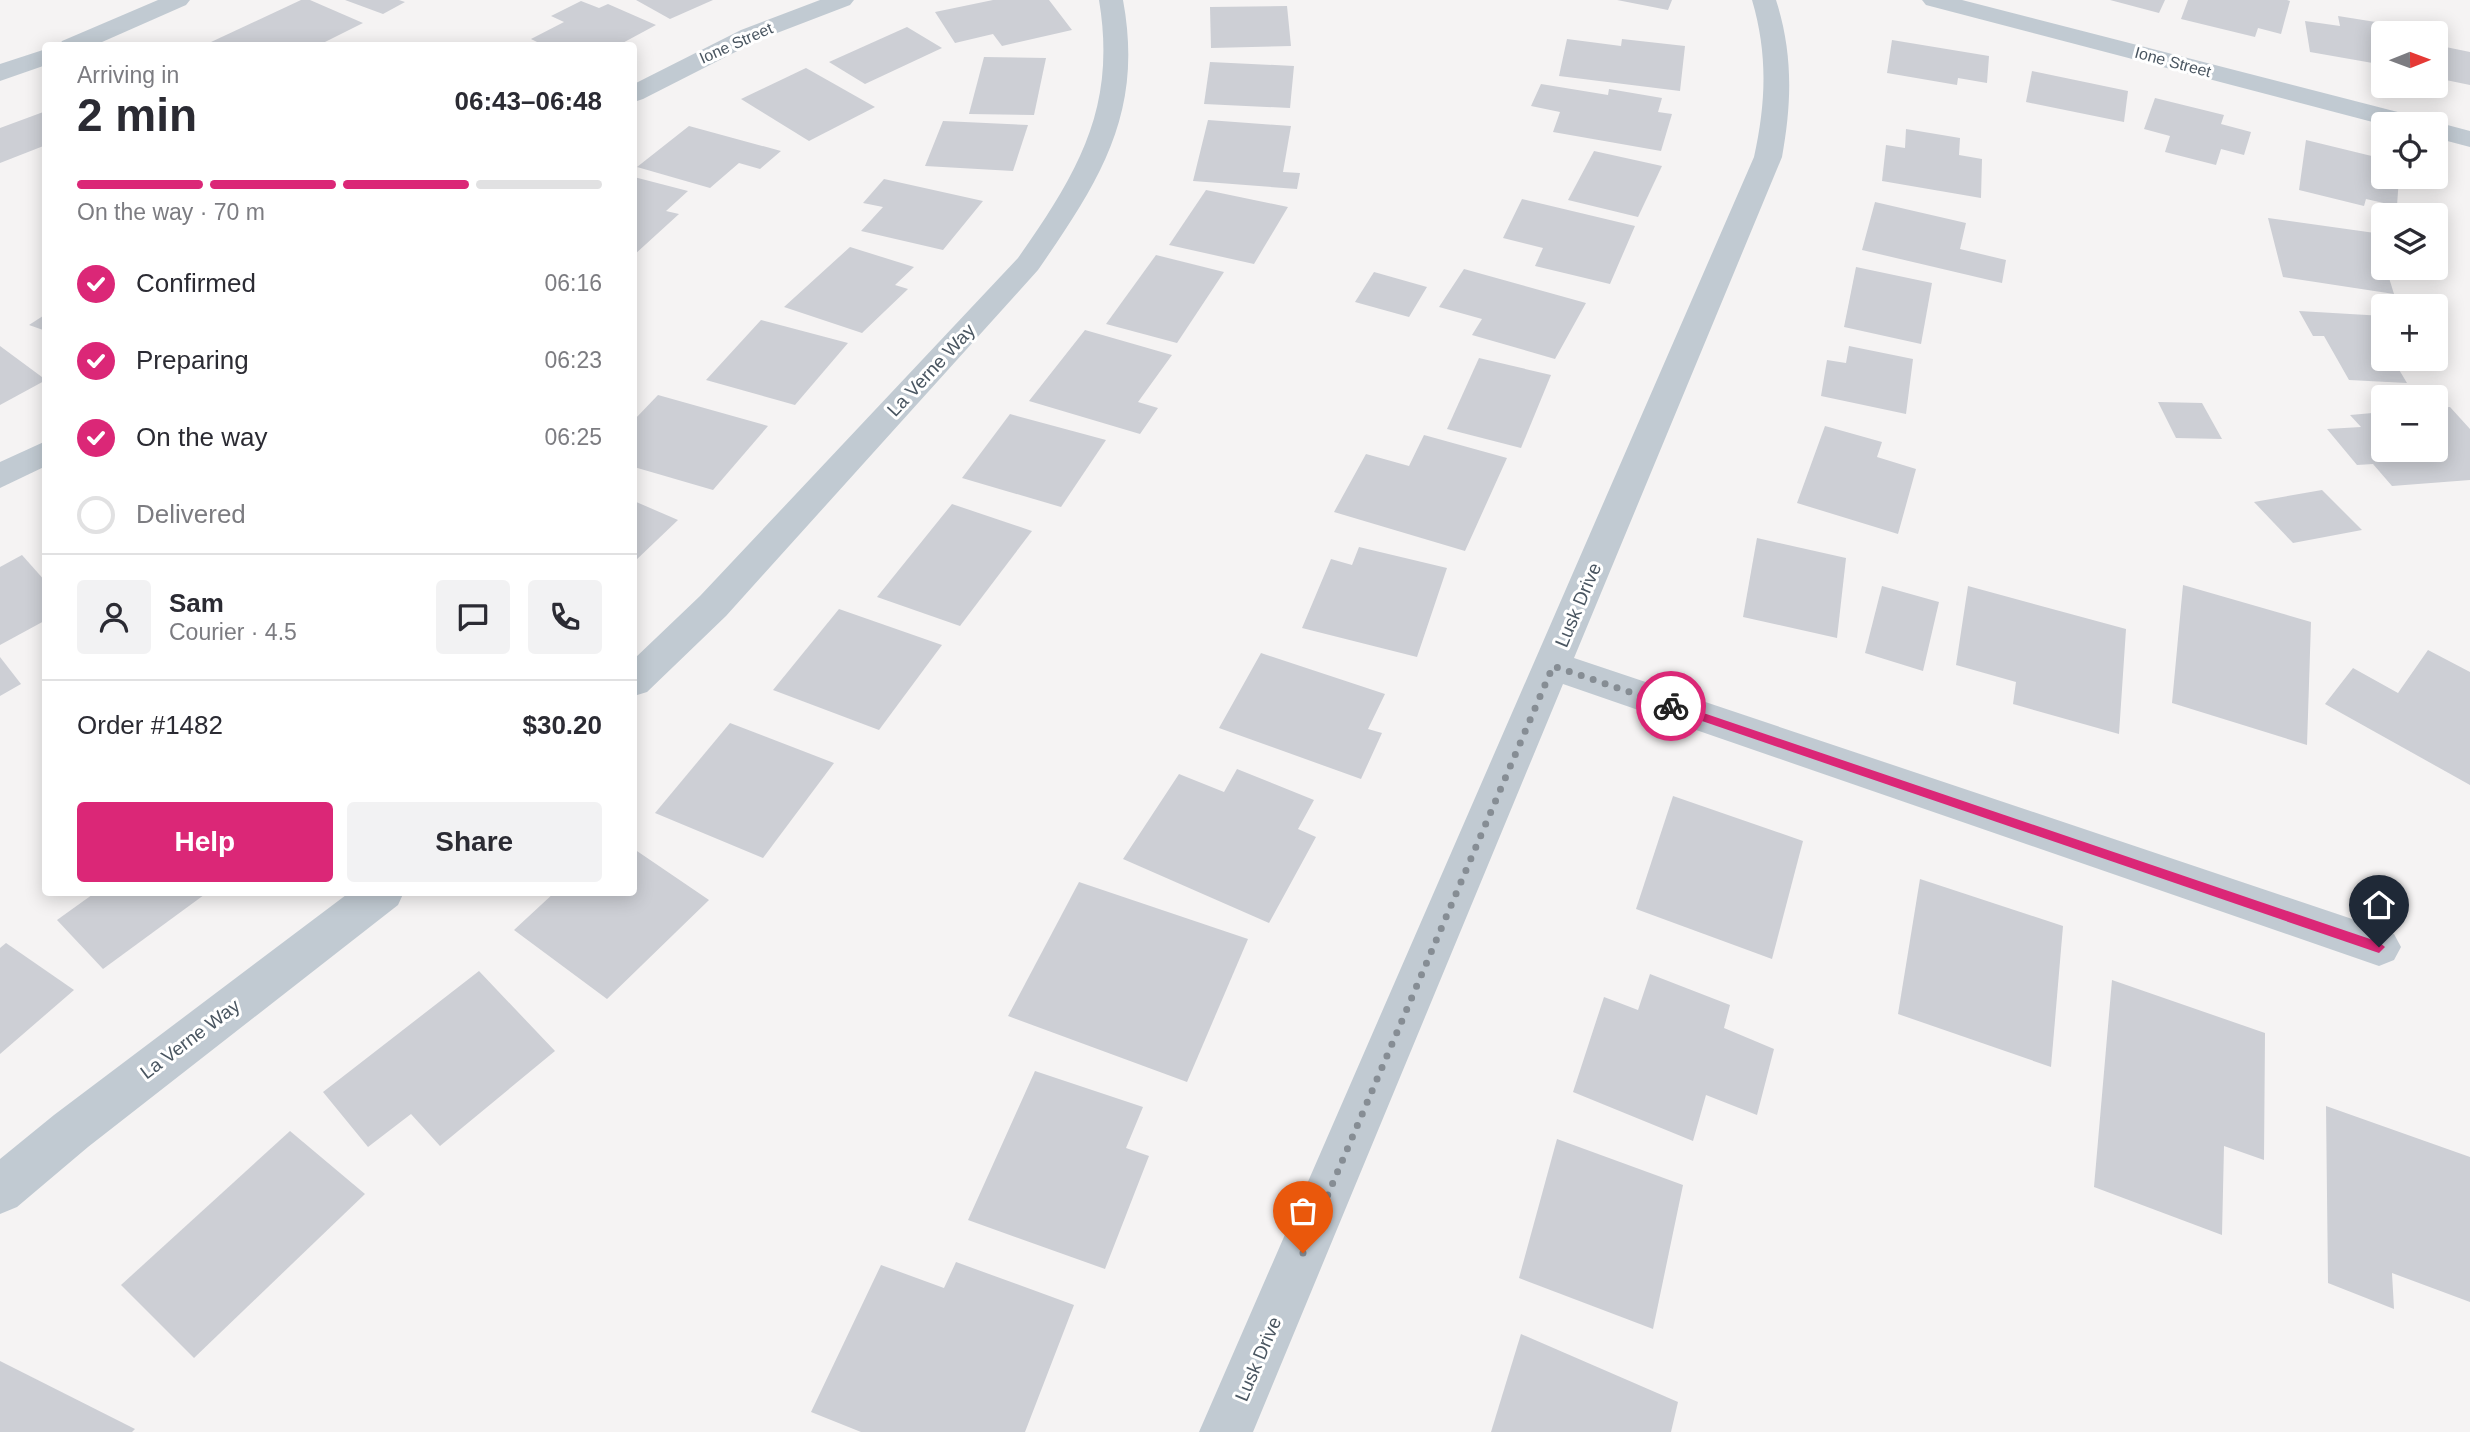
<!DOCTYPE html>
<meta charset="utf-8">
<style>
:root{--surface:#fff;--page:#f2f2f3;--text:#2b2b33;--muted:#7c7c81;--line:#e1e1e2;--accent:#db2777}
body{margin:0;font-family:Arial,sans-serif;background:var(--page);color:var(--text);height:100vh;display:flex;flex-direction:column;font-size:26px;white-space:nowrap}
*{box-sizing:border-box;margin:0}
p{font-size:23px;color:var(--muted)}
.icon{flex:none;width:38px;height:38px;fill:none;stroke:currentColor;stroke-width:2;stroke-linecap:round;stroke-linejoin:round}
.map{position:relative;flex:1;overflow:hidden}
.panel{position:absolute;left:42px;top:42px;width:595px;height:854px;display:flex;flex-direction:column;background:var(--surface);border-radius:7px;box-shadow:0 4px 18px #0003}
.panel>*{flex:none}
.needle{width:46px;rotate:89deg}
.buttons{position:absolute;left:2371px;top:21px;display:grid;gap:14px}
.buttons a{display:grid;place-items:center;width:77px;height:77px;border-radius:7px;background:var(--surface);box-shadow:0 4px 18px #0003;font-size:35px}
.pin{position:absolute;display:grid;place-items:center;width:60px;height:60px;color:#fff;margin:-72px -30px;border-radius:50% 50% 50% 0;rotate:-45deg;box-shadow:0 0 7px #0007}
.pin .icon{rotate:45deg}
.courier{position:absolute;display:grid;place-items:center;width:70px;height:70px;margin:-35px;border:5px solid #db2777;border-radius:50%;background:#fff;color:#222;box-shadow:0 2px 9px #0007}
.head em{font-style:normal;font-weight:700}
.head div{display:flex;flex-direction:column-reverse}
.head{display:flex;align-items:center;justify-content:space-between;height:119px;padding:0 35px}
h1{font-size:46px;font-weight:700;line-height:52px}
.bar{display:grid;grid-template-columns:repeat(4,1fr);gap:10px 7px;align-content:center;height:84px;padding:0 35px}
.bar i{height:9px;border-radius:5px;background:var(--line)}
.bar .active{background:var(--accent)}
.bar p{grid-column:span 4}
.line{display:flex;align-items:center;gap:18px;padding:0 35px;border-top:2px solid var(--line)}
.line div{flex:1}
.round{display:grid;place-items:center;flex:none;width:74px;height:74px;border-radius:7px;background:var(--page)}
ol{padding:0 35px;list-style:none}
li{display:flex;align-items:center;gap:21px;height:77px}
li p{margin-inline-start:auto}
li .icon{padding:7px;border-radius:50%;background:var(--accent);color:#fff;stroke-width:4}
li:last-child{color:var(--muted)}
li i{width:38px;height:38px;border:4px solid var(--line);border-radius:50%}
.primary-button{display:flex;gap:14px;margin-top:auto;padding:14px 35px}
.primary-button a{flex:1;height:80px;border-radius:7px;background:var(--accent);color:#fff;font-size:28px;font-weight:700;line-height:80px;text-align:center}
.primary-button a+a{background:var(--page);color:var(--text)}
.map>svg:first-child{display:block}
</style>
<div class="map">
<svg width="2470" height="1432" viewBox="0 0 2470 1432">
<rect width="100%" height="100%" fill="#f5f3f3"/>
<g fill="#cdcfd5">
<polygon points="301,0 310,0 363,23 317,46 218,46 211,42"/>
<polygon points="345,0 399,0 405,2 383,14"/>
<polygon points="636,0 713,0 670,19"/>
<polygon points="993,0 1049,0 1072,30 1002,46 993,34 955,43 935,12"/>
<polygon points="1617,0 1672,0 1668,10"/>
<polygon points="2110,0 2165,0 2159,13"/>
<polygon points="2188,0 2287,0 2290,1 2281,34 2258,28 2255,37 2181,19"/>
<polygon points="581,1 599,8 608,4 656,25 617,46 545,46 531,39 564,22 551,16"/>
<polygon points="1287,6 1291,46 1211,48 1210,7"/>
<polygon points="2338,16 2382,23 2384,65 2310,52 2305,21 2340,26"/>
<polygon points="907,27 942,48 865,84 829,62"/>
<polygon points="1567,39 1621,46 1622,39 1685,46 1680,91 1559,76"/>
<polygon points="1892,40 1989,56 1987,83 1958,78 1957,85 1887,73"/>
<polygon points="2436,45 2470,52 2470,85 2436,78"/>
<polygon points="984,57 1046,58 1034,115 969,114"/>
<polygon points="1210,62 1294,66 1290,108 1204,104"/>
<polygon points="806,68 875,107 809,141 741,99"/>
<polygon points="2032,71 2128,91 2124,122 2026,102"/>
<polygon points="1541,84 1608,95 1609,89 1662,98 1658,112 1672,114 1661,151 1553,132 1560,112 1531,106"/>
<polygon points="2155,98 2224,115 2221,124 2251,132 2244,155 2221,149 2216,165 2165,152 2170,136 2144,129"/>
<polygon points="46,111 46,145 0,163 0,128"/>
<polygon points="1208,120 1291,126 1283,172 1300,173 1297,189 1193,181"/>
<polygon points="943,121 1028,125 1013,171 925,166"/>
<polygon points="689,126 781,151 760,169 739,163 710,188 637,167"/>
<polygon points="1906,129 1960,138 1959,155 1982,159 1981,198 1882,181 1886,145 1905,148"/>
<polygon points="2306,140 2384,159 2384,177 2399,177 2397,206 2366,199 2364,206 2299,190"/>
<polygon points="1594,151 1662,166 1638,217 1568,200"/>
<polygon points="634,177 688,191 666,211 679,214 634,255"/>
<polygon points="884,179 983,201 943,250 861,231 883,207 863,203"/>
<polygon points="1206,190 1288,207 1254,264 1169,245"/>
<polygon points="1522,199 1635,226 1610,284 1535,266 1543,248 1503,238"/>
<polygon points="1875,202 1966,223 1960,249 2006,260 2002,283 1862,250"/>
<polygon points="2268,218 2375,233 2384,268 2386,268 2394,294 2283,277"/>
<polygon points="850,247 914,267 895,285 908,289 862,333 784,307"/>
<polygon points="1156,255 1224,272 1177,343 1106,324"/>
<polygon points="1856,267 1932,283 1921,344 1844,327"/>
<polygon points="1464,269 1586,303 1555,359 1472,335 1482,319 1439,307"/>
<polygon points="1374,272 1427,287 1409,317 1355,302"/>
<polygon points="2299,311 2384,316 2384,359 2419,359 2424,365 2395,363 2407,383 2349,380 2324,336 2313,336"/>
<polygon points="46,314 46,331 29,325"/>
<polygon points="761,320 848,343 795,405 706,380"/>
<polygon points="1085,330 1172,355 1138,402 1158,408 1140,434 1029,401"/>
<polygon points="0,346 46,380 0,405"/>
<polygon points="1849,346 1913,359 1906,414 1821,396 1827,360 1846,363"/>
<polygon points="1479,358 1551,375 1521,448 1447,429"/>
<polygon points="658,395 768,426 713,490 634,467 634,420"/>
<polygon points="2158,402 2202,403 2222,439 2176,438"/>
<polygon points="2450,407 2470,429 2470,480 2392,486 2373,464 2357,465 2327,429 2361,427 2350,415 2384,412 2384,450 2436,450 2436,408"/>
<polygon points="1010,414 1106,440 1061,507 962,478"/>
<polygon points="1825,426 1882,442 1877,457 1916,469 1898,534 1797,503"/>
<polygon points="1424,435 1507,458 1465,551 1334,512 1366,454 1409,466"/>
<polygon points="2322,490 2362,530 2293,543 2254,502"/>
<polygon points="634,501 678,520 634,562"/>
<polygon points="952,504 1032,531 960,626 877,597"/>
<polygon points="1757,538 1846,558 1837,638 1743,617"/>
<polygon points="1359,547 1447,568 1417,657 1302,628 1331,559 1352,565"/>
<polygon points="22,555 46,582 46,620 0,645 0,567"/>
<polygon points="2183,585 2311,622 2307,745 2172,703"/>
<polygon points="1882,586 1939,602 1923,671 1865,653"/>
<polygon points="1968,586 2126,629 2119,734 2013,704 2016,682 1956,665"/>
<polygon points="839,609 942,645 879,730 773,690"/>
<polygon points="2428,650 2470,672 2470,785 2325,704 2353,668 2398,693"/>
<polygon points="1261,653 1385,694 1368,729 1382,733 1361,779 1219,728"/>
<polygon points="0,657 21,684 0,696"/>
<polygon points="730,723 834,763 763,858 655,813"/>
<polygon points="1237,769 1314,800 1298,829 1316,837 1269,923 1123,859 1179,774 1224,792"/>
<polygon points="1673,796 1803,841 1772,959 1636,909"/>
<polygon points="634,849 709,900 607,999 514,930 555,892 634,892"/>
<polygon points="1920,879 2063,926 2051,1067 1898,1014"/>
<polygon points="1079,882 1248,939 1187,1082 1008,1016"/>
<polygon points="96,892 208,892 103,969 57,920"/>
<polygon points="6,943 74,990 0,1054 0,948"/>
<polygon points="479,971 555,1051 440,1146 411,1114 368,1147 323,1092"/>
<polygon points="1650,974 1730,1005 1724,1028 1774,1049 1757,1115 1706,1095 1693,1141 1573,1092 1604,997 1638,1010"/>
<polygon points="2112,980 2265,1033 2264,1160 2224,1146 2222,1235 2094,1187"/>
<polygon points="1035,1071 1143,1107 1126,1148 1149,1156 1105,1269 968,1220"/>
<polygon points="2326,1106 2470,1157 2470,1302 2392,1273 2394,1309 2328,1283"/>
<polygon points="290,1131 365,1194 194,1358 121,1285"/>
<polygon points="1557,1139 1683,1185 1653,1329 1519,1278"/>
<polygon points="956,1262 1074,1305 1025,1432 861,1432 811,1412 881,1265 944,1288"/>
<polygon points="1521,1334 1678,1402 1671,1432 1491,1432"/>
<polygon points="0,1361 135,1429 132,1432 0,1432"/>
</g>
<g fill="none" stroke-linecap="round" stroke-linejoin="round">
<g fill="#c1cad2" fill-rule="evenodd">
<polygon points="158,0 190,0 186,5 93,46 59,46 62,41"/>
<polygon points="820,0 854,0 850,5 759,40 643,99 634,102 634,84 741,30"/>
<path d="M1099,0h24c21,113 -23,180 -85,270l-312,346 -79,76 -13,4v-37l66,-63 318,-338c60,-86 99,-150 81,-258z"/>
<path d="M1752,0h24c17,53 16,102 6,157l-208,501 805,270 15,6 7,13 -7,13 -15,6 -816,-282 -310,748h-54l555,-1275c12,-54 14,-103 -2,-157z"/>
<polygon points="1922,0 1962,0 2421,118 2425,124 2384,125 1926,5"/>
<polygon points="46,49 46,65 0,81 0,64"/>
<polygon points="2436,122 2470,131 2470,147 2436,138 2436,124 2427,124"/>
<polygon points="46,441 46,466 0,488 0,462"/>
<polygon points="350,892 404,892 398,905 88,1147 17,1207 0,1214 0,1159 54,1115"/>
</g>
</g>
<polygon fill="#db2777" points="1671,702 2379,942 2385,947 2379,953 1667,709 1665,706"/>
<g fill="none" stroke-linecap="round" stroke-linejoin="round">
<polyline stroke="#868d94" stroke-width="7" stroke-dasharray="0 12.6" points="1303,1253 1553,666 1671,706"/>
</g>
<g text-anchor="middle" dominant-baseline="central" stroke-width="6" stroke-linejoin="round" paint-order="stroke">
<g font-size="16" fill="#4a5661" stroke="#fff">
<text transform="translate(736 43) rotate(-24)">Ione Street</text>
<text transform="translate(2173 62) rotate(15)">Ione Street</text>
</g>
<g font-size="19" fill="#4a5661" stroke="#fff">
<text transform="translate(931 370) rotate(-47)">La Verne Way</text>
<text transform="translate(1578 605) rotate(-67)">Lusk Drive</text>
<text transform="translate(190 1039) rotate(-37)">La Verne Way</text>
<text transform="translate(1258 1359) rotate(-67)">Lusk Drive</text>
</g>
</g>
</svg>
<div class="buttons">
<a><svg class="needle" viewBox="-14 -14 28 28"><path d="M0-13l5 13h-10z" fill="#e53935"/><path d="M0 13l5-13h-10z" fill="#7c7c81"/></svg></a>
<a><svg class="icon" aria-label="locate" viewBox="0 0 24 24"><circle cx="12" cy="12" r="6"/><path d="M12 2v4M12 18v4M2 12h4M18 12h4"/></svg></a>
<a><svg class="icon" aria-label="layers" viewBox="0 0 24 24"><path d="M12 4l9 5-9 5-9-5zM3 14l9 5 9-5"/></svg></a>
<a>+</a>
<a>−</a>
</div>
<div class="pin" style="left:1303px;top:1253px;background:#ea580c"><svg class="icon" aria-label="bag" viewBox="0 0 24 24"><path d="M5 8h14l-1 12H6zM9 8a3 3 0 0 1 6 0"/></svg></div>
<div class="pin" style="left:2379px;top:947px;background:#1f2937"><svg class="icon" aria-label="home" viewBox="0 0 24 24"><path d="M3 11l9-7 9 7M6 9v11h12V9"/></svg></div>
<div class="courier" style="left:1671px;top:706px"><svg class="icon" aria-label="bike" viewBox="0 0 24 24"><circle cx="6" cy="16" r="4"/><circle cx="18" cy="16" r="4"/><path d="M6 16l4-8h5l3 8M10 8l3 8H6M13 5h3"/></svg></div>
<section class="panel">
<div class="head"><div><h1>2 min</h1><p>Arriving in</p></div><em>06:43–06:48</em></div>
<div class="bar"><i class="active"></i><i class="active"></i><i class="active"></i><i></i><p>On the way · 70 m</p></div>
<ol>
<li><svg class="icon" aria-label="check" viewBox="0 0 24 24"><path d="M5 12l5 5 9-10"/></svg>Confirmed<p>06:16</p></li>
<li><svg class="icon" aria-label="check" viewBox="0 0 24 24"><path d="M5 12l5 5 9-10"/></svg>Preparing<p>06:23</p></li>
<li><svg class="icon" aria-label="check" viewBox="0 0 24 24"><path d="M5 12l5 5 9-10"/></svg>On the way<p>06:25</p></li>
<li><i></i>Delivered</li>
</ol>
<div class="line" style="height:126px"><a class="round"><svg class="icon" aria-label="person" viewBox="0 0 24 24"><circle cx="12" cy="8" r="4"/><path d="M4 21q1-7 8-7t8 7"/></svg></a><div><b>Sam</b><p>Courier · 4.5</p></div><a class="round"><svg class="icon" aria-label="chat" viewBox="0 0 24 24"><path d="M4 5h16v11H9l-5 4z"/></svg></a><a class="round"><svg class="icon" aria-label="phone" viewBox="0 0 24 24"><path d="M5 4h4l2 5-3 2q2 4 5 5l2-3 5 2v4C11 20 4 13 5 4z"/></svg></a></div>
<div class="line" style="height:91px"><div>Order #1482</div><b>$30.20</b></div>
<div class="primary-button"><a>Help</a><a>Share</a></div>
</section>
</div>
